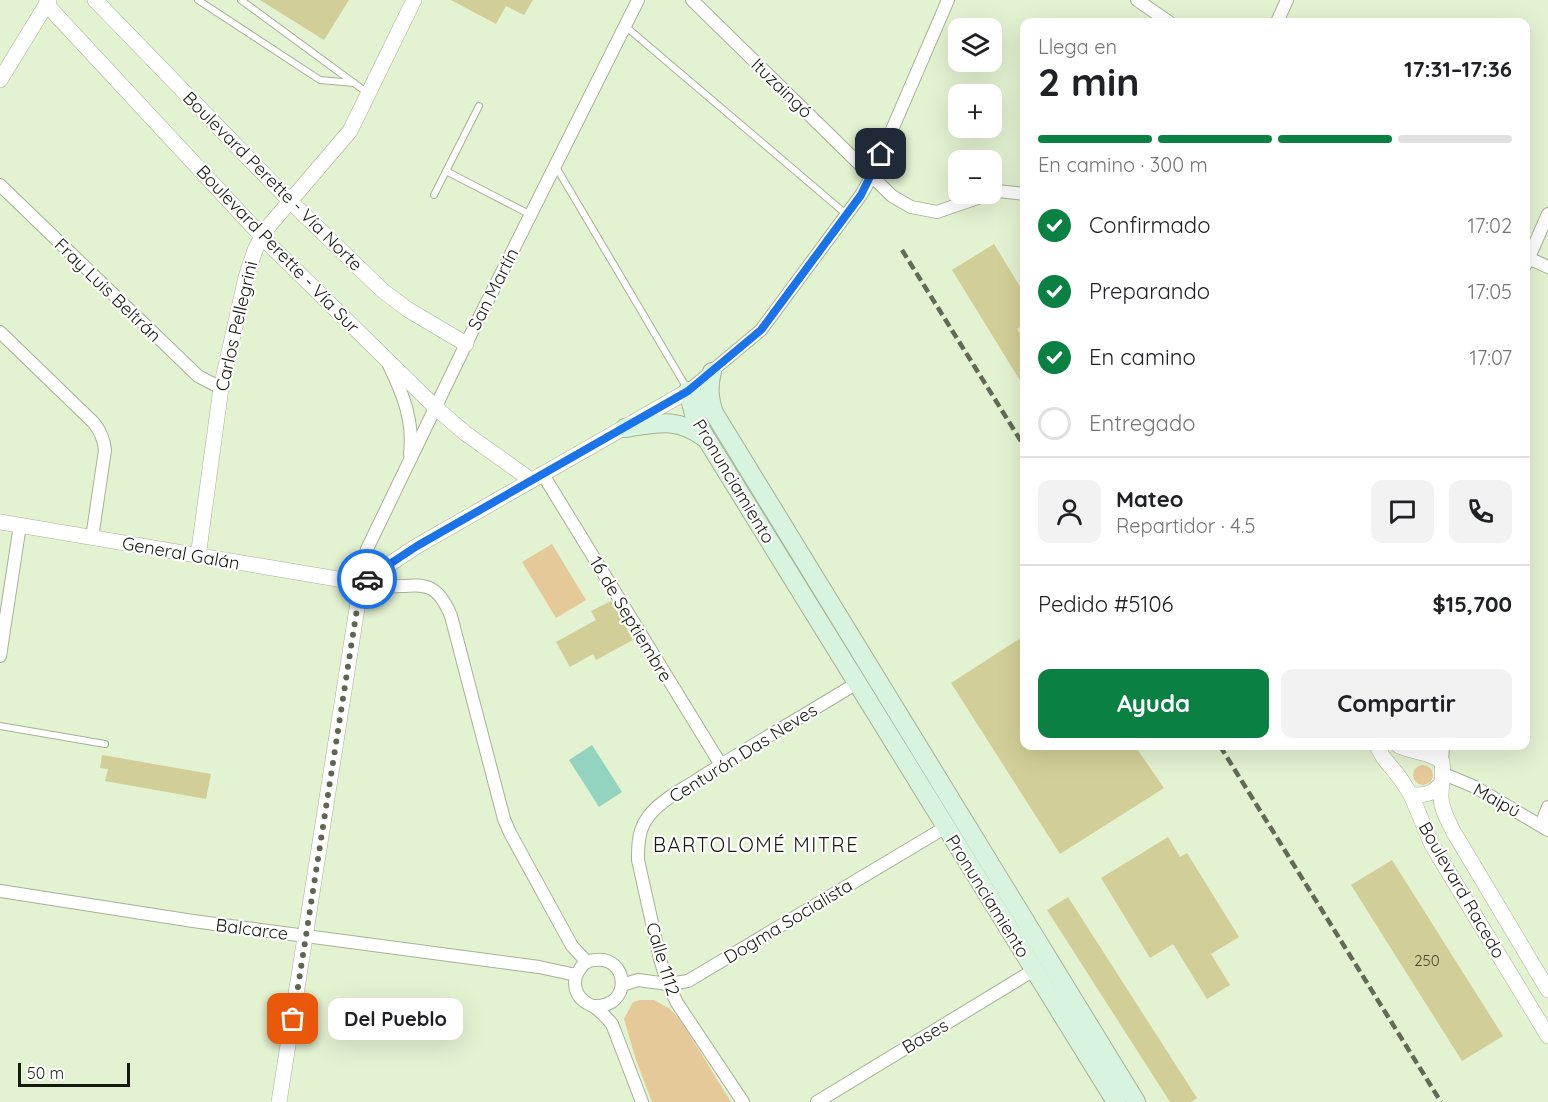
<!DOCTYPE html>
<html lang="es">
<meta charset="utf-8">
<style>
:root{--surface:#fff;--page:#f2f2f2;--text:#202124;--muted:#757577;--line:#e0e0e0;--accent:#0b8043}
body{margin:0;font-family:Quicksand,sans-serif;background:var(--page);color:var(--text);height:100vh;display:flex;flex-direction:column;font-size:22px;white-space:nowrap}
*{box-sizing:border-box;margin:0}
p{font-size:20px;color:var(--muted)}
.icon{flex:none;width:33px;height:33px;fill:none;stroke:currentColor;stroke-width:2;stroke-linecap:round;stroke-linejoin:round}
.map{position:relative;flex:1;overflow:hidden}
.details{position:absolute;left:1020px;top:18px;width:510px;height:732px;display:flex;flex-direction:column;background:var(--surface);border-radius:12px;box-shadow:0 6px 24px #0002}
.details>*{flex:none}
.tools{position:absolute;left:948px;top:18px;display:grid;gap:12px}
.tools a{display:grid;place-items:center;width:54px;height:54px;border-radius:12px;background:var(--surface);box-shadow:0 6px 24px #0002;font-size:30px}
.scale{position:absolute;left:18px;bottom:15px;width:112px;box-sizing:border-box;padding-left:6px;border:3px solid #151a0e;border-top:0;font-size:16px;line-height:21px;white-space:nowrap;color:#151a0e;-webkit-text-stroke:4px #fff;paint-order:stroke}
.pin{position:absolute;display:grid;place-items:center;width:51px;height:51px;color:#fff;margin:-26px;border-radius:12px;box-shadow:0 3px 9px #0006}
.courier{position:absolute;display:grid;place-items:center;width:60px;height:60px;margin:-30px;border:4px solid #1a73e8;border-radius:50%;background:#fff;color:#222;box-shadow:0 2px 8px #0007}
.bubble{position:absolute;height:42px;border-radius:12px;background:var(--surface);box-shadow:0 6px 24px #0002;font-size:20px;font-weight:800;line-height:42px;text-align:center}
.summary em{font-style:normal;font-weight:800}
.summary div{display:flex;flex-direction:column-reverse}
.summary{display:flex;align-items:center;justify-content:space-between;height:102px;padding:0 18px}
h1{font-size:39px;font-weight:800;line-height:45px}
.bar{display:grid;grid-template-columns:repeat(4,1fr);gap:9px 6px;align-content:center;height:72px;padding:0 18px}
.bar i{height:8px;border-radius:4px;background:var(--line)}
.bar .on{background:var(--accent)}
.bar p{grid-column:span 4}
.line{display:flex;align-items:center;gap:15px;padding:0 18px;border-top:2px solid var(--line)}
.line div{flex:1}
.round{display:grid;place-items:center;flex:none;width:63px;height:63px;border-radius:12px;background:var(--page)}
ol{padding:0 18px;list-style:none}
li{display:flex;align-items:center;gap:18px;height:66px}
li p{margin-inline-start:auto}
li .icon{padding:6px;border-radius:50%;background:var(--accent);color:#fff;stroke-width:4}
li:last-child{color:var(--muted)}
li i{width:33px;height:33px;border:3px solid var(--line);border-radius:50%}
.button{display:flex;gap:12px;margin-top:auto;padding:12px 18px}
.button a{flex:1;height:69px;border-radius:12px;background:var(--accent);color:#fff;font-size:24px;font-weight:800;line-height:69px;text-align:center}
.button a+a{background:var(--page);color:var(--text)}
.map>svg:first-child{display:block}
</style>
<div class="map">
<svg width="1548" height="1102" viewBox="0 0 1548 1102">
<rect width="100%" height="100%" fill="#e3f2d1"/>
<g fill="#e5c998">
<polygon points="552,544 586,600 556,618 522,562"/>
<circle cx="1423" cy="775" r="10"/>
<polygon points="640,1000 654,1000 670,1009 681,1021 731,1102 652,1102 635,1057 624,1019 633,1002"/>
</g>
<polygon fill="#93d4c0" points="592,745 622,792 599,807 569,760"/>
<g fill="#d2ce97">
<polygon points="260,0 349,0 324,40"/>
<polygon points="451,0 533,0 524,15 506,6 496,24"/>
<polygon points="994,244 1024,293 1024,324 1017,329 1024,340 1024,387 952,270"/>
<polygon points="611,601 633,640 596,660 593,654 570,667 556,642 596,620 591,611"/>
<polygon points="1024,636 1024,746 1135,746 1164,788 1060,854 951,683"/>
<polygon points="102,755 211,774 206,799 105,781 108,769 100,768"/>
<polygon points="1168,837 1180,857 1187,853 1239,937 1211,954 1230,985 1207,999 1173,944 1150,958 1101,878"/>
<polygon points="1392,860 1503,1036 1462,1061 1351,885"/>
<polygon points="1068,897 1197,1098 1191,1102 1170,1102 1047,910"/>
</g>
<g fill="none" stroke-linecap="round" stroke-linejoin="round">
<defs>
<g id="service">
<polyline points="198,0 320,80 354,83"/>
<polyline points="241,0 369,94"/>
<polyline points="625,26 846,214"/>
<polyline points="556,167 688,390"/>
<polyline points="446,171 531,215"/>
<polyline points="434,195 479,106"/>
<polyline points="0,726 105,744"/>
</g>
<g id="minor">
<polyline points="692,0 892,196 911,207 937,212 998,191 1024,194"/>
<polyline points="1137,0 1169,22"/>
<polyline points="1277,22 1287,0"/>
<polyline points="0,185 198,376 221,388"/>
<polyline points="1526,257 1548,267"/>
<polyline points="1526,264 1548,214"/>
<path d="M0,332l94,91c7,9 10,16 11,27l-13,88"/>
<path d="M389,365c14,29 25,56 21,89"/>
<polyline points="688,391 761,330 861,195 872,176 948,0"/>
<polyline points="542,473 721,765"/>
<polyline points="0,656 20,525"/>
<polyline points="1442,762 1443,746"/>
<polyline points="1444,774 1475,787 1548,830"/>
<polyline points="1541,825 1548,807"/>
<polyline points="0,891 193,921 539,967 576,975"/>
<path d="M587,962l-15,-16 -62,-113 -6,-14 -53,-203c-16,-39 -31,-30 -66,-29 -8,1 -16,-2 -24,-4l3,-23 3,-11 99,-205 172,-344"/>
<polyline points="622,985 638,980 668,984 688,981 946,827"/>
<path d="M593,1006c41,2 35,-51 2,-46 -6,0 -12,3 -15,9 -8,10 -6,25 4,32 4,3 8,5 12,7 6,5 11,10 16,16l30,78"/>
<path d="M743,1102l-66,-99 -9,-19 -8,-25 -22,-99c0,-13 0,-28 8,-40 12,-19 36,-30 54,-42 52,-33 105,-63 157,-95"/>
<polyline points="817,1102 1034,970"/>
</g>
<g id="tertiary">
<polyline points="95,0 290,201 382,290 407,309 466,344"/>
<polyline points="46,4 270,245 436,408 465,433 531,480"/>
<polyline points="0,80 49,0"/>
<polyline points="0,522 361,583"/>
<polyline points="198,557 221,388 246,277 255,250 262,236 268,227 350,131 414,0"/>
<polyline points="361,583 417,546 688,391"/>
<polyline points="1377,746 1383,757 1400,778 1411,795 1432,845 1548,1036"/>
<path d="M1399,746c16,7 29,5 43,16 2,13 -1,23 -1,35 0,12 7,23 12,34l95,159"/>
<path d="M1411,795c14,0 20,0 30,-11"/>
<polyline points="279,1102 361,583"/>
</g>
<g id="secondary">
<path d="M712,372c-4,15 -3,26 2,41"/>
<polyline points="688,391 714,413 1136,1102"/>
<polyline points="688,391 696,422 1116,1102"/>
<path d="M625,428c33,-5 52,-11 80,10"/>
</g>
</defs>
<use href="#service" stroke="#a5b394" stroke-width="8"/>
<use href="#minor" stroke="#a5b394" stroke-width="14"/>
<use href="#tertiary" stroke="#a5b394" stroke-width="16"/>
<use href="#secondary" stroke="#a5b394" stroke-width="20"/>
<use href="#service" stroke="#fff" stroke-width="6"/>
<use href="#minor" stroke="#fff" stroke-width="12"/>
<use href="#tertiary" stroke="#fff" stroke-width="15"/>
<use href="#secondary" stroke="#d8f3de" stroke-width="18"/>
<g stroke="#626a56" stroke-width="4.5" stroke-dasharray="9 4.5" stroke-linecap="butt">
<polyline points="902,250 1024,446"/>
<polyline points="1220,746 1441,1102"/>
</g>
</g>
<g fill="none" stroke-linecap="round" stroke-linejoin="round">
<polyline stroke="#5d6652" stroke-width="6" stroke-dasharray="0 10.8" points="293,1019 361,583 367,579"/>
<polyline stroke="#1a73e8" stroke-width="8" points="367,579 417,546 688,391 761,330 861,195 881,154"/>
</g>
<g text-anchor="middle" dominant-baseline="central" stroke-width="4.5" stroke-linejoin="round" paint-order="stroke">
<g font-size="15" fill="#444730">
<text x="1427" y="960">250</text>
</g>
<g font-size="18" fill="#151a0e" stroke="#fff">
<text transform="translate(782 88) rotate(44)">Ituzaingó</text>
<text transform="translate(273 181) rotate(45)">Boulevard Perette - Vía Norte</text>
<text transform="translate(278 249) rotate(46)">Boulevard Perette - Vía Sur</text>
<text transform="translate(493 289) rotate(-63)">San Martín</text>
<text transform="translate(108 290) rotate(44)">Fray Luis Beltrán</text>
<text transform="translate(236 326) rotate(-77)">Carlos Pellegrini</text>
<text transform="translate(734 481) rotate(59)">Pronunciamiento</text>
<text transform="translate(181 553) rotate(10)">General Galán</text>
<text transform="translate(631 619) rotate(59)">16 de Septiembre</text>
<text transform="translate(743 753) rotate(-32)">Centurón Das Neves</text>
<text transform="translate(1497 800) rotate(29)">Maipú</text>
<text transform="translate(1462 890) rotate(60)">Boulevard Racedo</text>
<text transform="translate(988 896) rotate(58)">Pronunciamiento</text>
<text transform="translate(788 921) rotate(-31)">Dogma Socialista</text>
<text transform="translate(252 929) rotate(7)">Balcarce</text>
<text transform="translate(663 959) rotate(73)">Calle 1112</text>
<text transform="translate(925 1036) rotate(-31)">Bases</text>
</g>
<g font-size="20" letter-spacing="1.5" fill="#151a0e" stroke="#fff">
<text x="756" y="844">BARTOLOMÉ MITRE</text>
</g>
</g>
</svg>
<div class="tools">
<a><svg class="icon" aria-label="layers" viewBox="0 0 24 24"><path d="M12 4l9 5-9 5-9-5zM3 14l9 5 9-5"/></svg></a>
<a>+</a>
<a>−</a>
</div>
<div class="scale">50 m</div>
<div class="pin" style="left:293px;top:1019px;background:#ea580c"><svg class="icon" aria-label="bag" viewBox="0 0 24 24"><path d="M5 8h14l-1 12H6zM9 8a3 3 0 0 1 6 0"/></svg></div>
<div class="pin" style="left:881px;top:154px;background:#1f2937"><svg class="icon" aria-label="home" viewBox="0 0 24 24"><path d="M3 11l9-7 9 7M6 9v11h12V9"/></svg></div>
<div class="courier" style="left:367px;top:579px"><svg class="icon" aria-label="car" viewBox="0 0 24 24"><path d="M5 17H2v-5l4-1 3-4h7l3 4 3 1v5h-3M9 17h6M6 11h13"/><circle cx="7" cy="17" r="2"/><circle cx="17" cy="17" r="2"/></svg></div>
<div class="bubble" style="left:328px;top:998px;width:135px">Del Pueblo</div>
<section class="details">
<div class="summary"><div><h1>2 min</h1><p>Llega en</p></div><em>17:31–17:36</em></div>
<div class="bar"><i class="on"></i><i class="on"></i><i class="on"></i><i></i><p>En camino · 300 m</p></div>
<ol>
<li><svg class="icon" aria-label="check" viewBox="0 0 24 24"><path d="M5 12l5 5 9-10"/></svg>Confirmado<p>17:02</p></li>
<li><svg class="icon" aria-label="check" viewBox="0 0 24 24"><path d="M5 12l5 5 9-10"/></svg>Preparando<p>17:05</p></li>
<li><svg class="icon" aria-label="check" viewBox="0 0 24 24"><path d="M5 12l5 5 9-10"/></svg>En camino<p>17:07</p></li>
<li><i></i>Entregado</li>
</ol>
<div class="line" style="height:108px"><a class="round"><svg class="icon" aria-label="person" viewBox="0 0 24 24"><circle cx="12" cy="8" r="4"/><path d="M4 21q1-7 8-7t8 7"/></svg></a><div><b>Mateo</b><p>Repartidor · 4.5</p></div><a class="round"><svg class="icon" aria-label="chat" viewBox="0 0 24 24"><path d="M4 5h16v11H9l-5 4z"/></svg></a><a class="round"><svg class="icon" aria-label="phone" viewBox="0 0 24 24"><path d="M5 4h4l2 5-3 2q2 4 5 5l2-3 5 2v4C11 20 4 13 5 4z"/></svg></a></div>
<div class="line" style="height:78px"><div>Pedido #5106</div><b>$15,700</b></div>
<div class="button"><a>Ayuda</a><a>Compartir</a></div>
</section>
</div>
